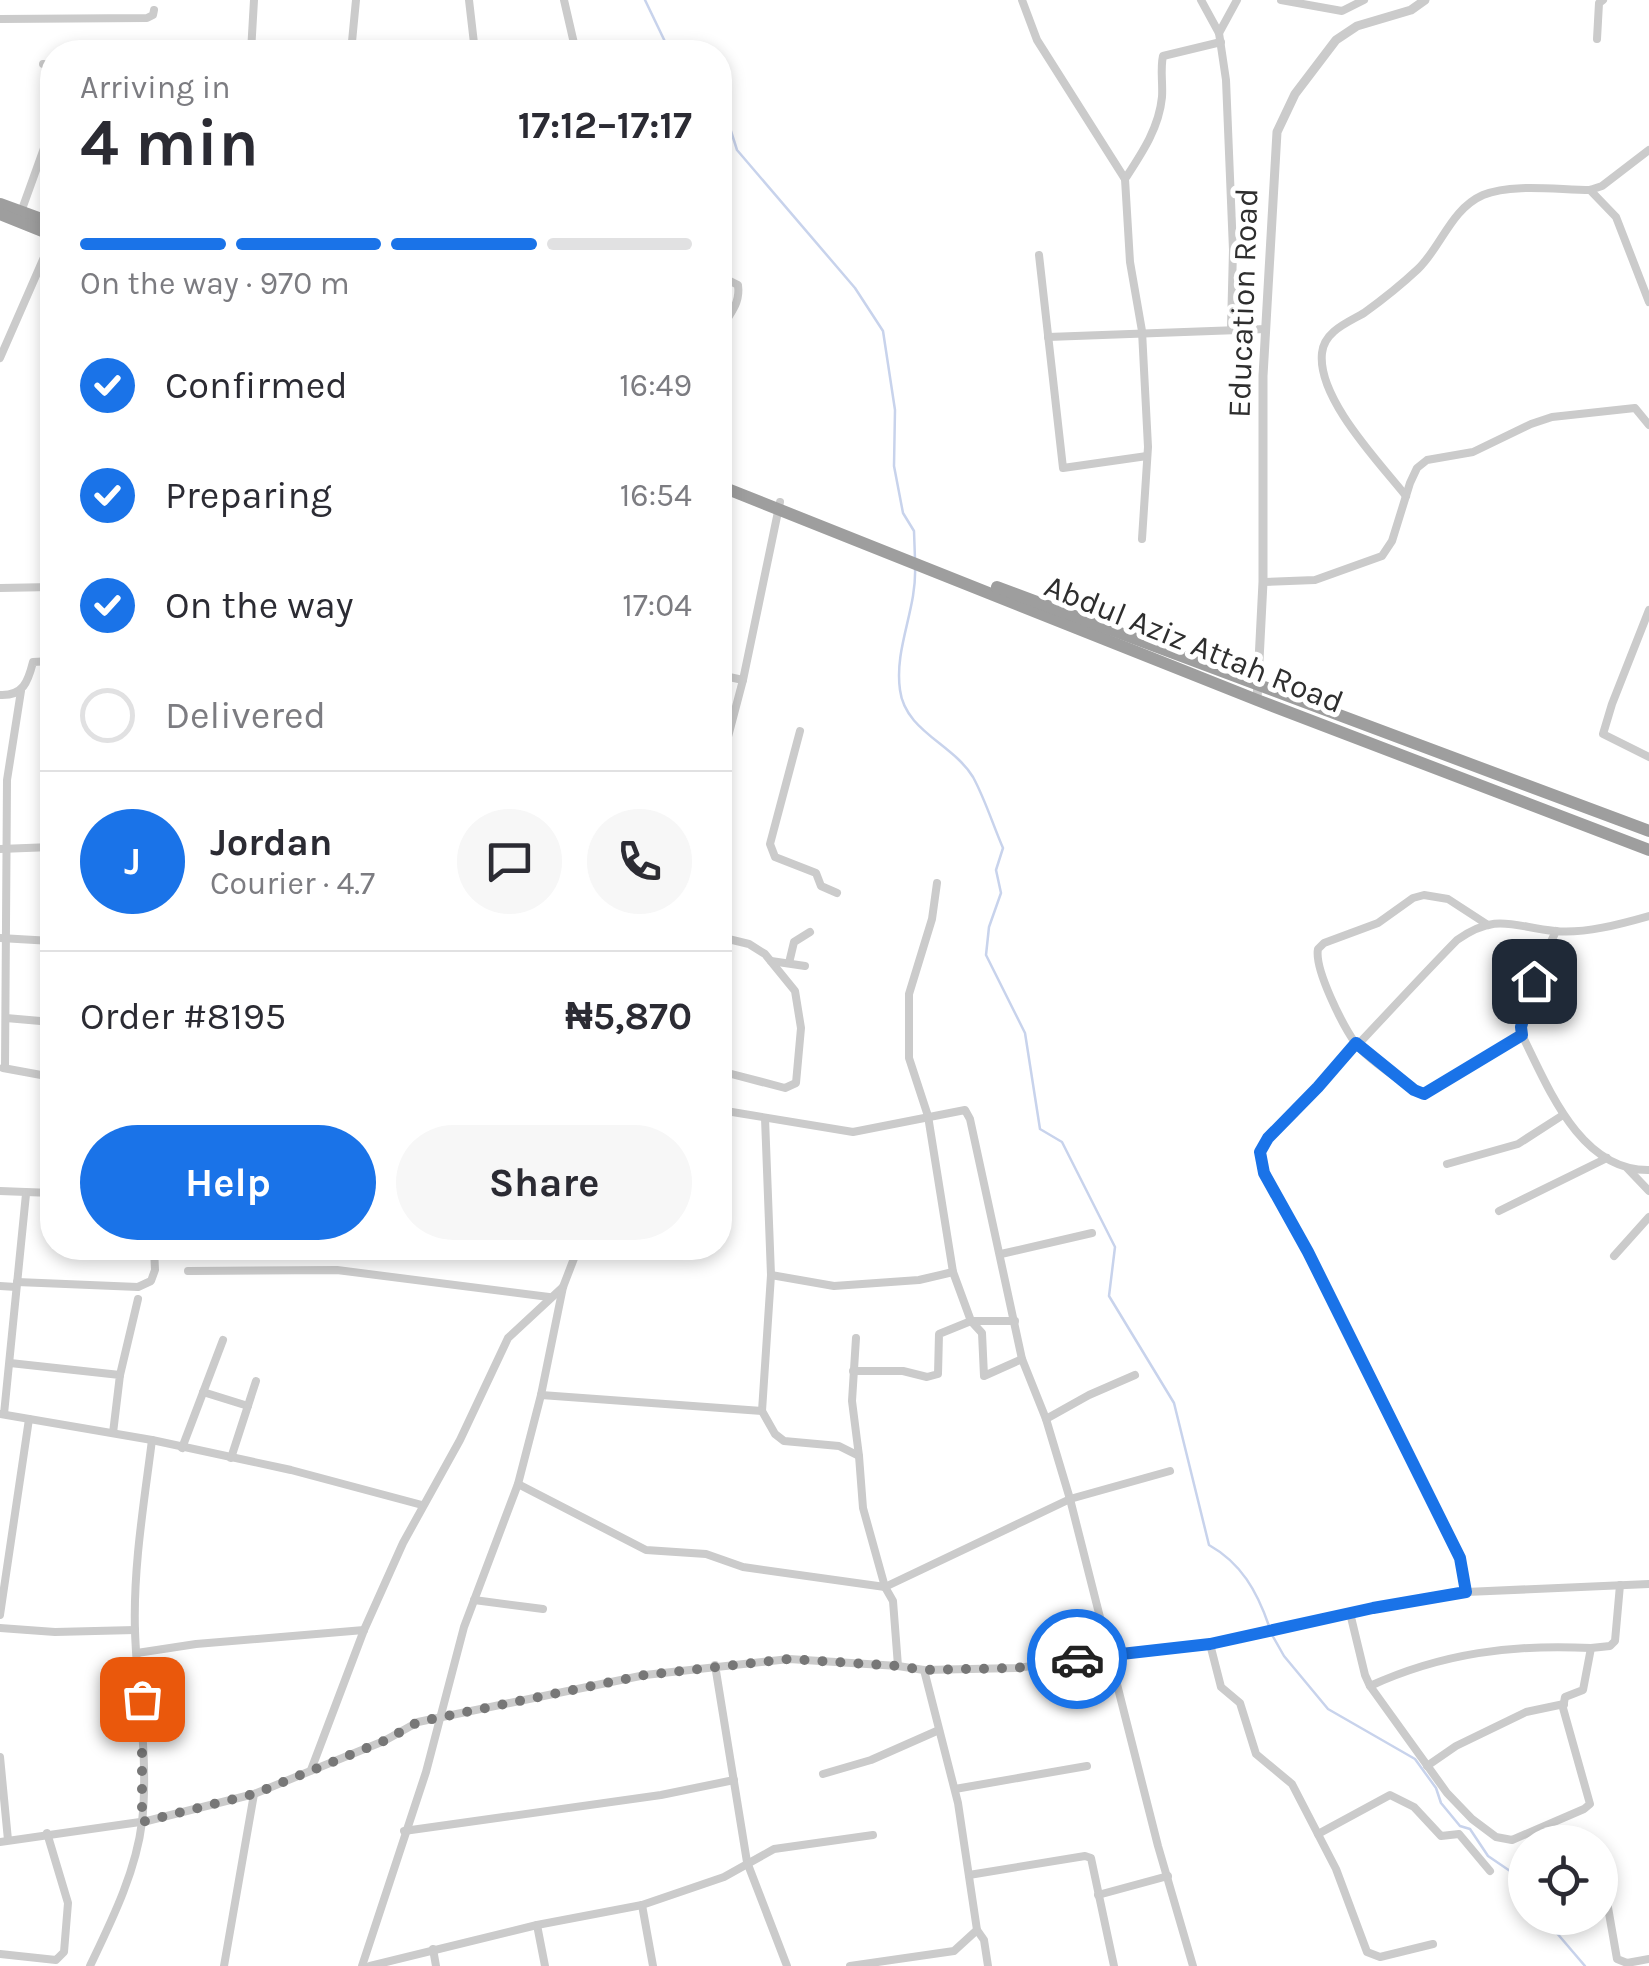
<!DOCTYPE html>
<meta charset="utf-8">
<style>
:root{--surface:#fff;--page:#f7f7f7;--text:#2b2b33;--muted:#7c7c81;--line:#e1e1e2;--accent:#1a73e8}
body{margin:0;font-family:Karla,sans-serif;background:var(--page);color:var(--text);height:100vh;display:flex;flex-direction:column;font-size:38px;white-space:nowrap}
*{box-sizing:border-box;margin:0}
p{font-size:32px;color:var(--muted)}
.icon{flex:none;width:55px;height:55px;fill:none;stroke:currentColor;stroke-width:2;stroke-linecap:round;stroke-linejoin:round}
.map{position:relative;flex:1;overflow:hidden}
.side{position:absolute;left:40px;top:40px;width:692px;height:1220px;display:flex;flex-direction:column;background:var(--surface);border-radius:40px;box-shadow:0 5px 15px #0003}
.side>*{flex:none}
.fabs{position:absolute;left:1508px;top:1825px;display:grid;gap:20px}
.fabs a{display:grid;place-items:center;width:110px;height:110px;border-radius:50%;background:var(--surface);box-shadow:0 5px 15px #0003;font-size:50px}
.pin{position:absolute;display:grid;place-items:center;width:85px;height:85px;color:#fff;margin:-42px;border-radius:20px;box-shadow:0 5px 15px #0006}
.courier{position:absolute;display:grid;place-items:center;width:100px;height:100px;margin:-50px;border:8px solid #1a73e8;border-radius:50%;background:#fff;color:#222;box-shadow:0 2px 12px #0007}
.overview em{font-style:normal;font-weight:700}
.overview div{display:flex;flex-direction:column-reverse}
.overview{display:flex;align-items:center;justify-content:space-between;height:170px;padding:0 40px}
h1{font-size:65px;font-weight:700;line-height:75px}
.bar{display:grid;grid-template-columns:repeat(4,1fr);gap:15px 10px;align-content:center;height:120px;padding:0 40px}
.bar i{height:12px;border-radius:8px;background:var(--line)}
.bar .current{background:var(--accent)}
.bar p{grid-column:span 4}
.line{display:flex;align-items:center;gap:25px;padding:0 40px;border-top:2px solid var(--line)}
.line div{flex:1}
.round{display:grid;place-items:center;flex:none;width:105px;height:105px;border-radius:52px;background:var(--page)}
ol{padding:0 40px;list-style:none}
li{display:flex;align-items:center;gap:30px;height:110px}
li p{margin-inline-start:auto}
li .icon{padding:10px;border-radius:50%;background:var(--accent);color:#fff;stroke-width:4}
li:last-child{color:var(--muted)}
li i{width:55px;height:55px;border:5px solid var(--line);border-radius:50%}
.primary-button{display:flex;gap:20px;margin-top:auto;padding:20px 40px}
.primary-button a{flex:1;height:115px;border-radius:60px;background:var(--accent);color:#fff;font-size:40px;font-weight:700;line-height:115px;text-align:center}
.primary-button a+a{background:var(--page);color:var(--text)}
.map>svg:first-child{display:block}
</style>
<div class="map">
<svg width="1649" height="1966" viewBox="0 0 1649 1966">
<rect width="100%" height="100%" fill="#fff"/>
<g fill="none" stroke-linecap="round" stroke-linejoin="round">
<g stroke="#c8d3ec" stroke-width="2.5">
<polyline points="645,0 670,52"/>
<polyline points="720,120 730,128 737,150 855,288 883,331 895,410 894,466 903,513 914,531 915,559"/>
<path d="M915,567c2,42 -21,81 -15,123 5,41 53,54 73,87 12,22 20,48 30,71l-7,22 5,23 -12,34 -3,28 39,78 15,96 22,13 53,105 -6,49 65,107 35,142c32,18 48,46 60,81"/>
<polyline points="1271,1633 1284,1656 1328,1709 1415,1759 1436,1788 1441,1803 1460,1826 1470,1829 1488,1856 1513,1873 1525,1895"/>
<polyline points="1544,1918 1585,1966"/>
</g>
<g stroke="#cbcbcb" stroke-width="8">
<polyline points="469,0 475,52"/>
<polyline points="564,0 576,52"/>
<polyline points="1022,0 1037,40 1125,179 1130,262 1142,331 1148,447 1142,539"/>
<polyline points="1201,0 1219,33 1226,80 1233,250 1231,328"/>
<polyline points="1281,0 1342,11 1364,0"/>
<polyline points="0,19 147,18 153,15 154,10"/>
<polyline points="1219,33 1237,0"/>
<polyline points="1597,39 1599,3 1603,0"/>
<polyline points="251,52 254,0"/>
<polyline points="351,52 356,0"/>
<polyline points="43,64 52,65"/>
<path d="M1125,179c17,-26 34,-51 37,-82 1,-14 -2,-28 1,-41l58,-14"/>
<polyline points="1590,190 1616,217 1649,302"/>
<polyline points="21,212 52,126"/>
<polyline points="1039,255 1063,468 1147,456"/>
<path d="M720,276l18,9c3,22 -12,30 -18,49"/>
<polyline points="1048,337 1266,329"/>
<polyline points="0,358 52,239"/>
<polyline points="720,390 720,440"/>
<path d="M1406,496c-27,-34 -89,-98 -84,-143 2,-22 27,-31 42,-40 18,-13 38,-29 54,-44 23,-22 33,-60 65,-74 30,-12 75,-5 107,-5l12,-4 47,-36"/>
<polyline points="1263,582 1315,580 1382,556 1392,541 1410,483 1417,468 1427,460 1473,452 1531,424 1552,417 1635,408 1649,425"/>
<polyline points="0,588 52,587"/>
<polyline points="1649,610 1612,704 1603,734 1649,757"/>
<polyline points="720,675 743,680"/>
<path d="M0,695c23,1 28,-13 33,-33l19,-1"/>
<polyline points="800,731 770,844 775,857 816,873 821,886 837,893"/>
<polyline points="720,767 743,680 780,502"/>
<polyline points="0,849 52,847"/>
<polyline points="937,883 932,919 909,994 909,1058 928,1116 953,1272 971,1321 982,1333 984,1376 1022,1359"/>
<path d="M1488,925l-40,-26 -24,-4 -11,3 -35,25 -54,20 -6,6c-4,20 25,77 38,95 12,16 46,38 63,49l5,1 98,-59"/>
<path d="M1556,931c-13,29 -40,71 -34,104 26,52 58,136 127,135"/>
<polyline points="720,937 749,944 765,954 795,991 801,1028 796,1083 785,1088 720,1071"/>
<polyline points="0,938 52,941"/>
<polyline points="771,961 805,966"/>
<polyline points="789,963 794,942 810,932"/>
<polyline points="6,1018 52,1022"/>
<polyline points="3,1068 52,1077"/>
<polyline points="5,1068 7,780 21,691"/>
<polyline points="720,1110 853,1132 965,1110 970,1119 1022,1359 1046,1419 1070,1499 1158,1846 1193,1966"/>
<polyline points="765,1118 771,1275 762,1411 775,1434 784,1441 839,1446 859,1456 863,1508 885,1587 893,1601 898,1666"/>
<polyline points="1447,1164 1518,1144 1563,1115"/>
<polyline points="1628,1169 1649,1191"/>
<polyline points="0,1191 52,1193"/>
<polyline points="1499,1211 1607,1158"/>
<polyline points="1001,1254 1092,1233"/>
<polyline points="1614,1256 1649,1217"/>
<polyline points="188,1271 337,1270 549,1297"/>
<polyline points="771,1275 834,1286 919,1280 953,1272"/>
<polyline points="17,1282 138,1287 151,1281 155,1270 154,1248"/>
<polyline points="0,1286 16,1287"/>
<polyline points="856,1338 852,1401 859,1456"/>
<polyline points="10,1363 120,1375 113,1433"/>
<polyline points="853,1371 903,1371 927,1377 938,1374 939,1334 971,1321 1015,1321"/>
<polyline points="120,1375 138,1299"/>
<polyline points="203,1392 248,1406"/>
<polyline points="541,1395 762,1411"/>
<polyline points="0,1414 152,1440 291,1470 422,1505"/>
<polyline points="4,1414 26,1194"/>
<polyline points="1046,1419 1089,1395 1135,1375"/>
<polyline points="182,1448 223,1340"/>
<polyline points="231,1458 256,1381"/>
<polyline points="518,1484 646,1550 706,1554 743,1567 885,1587 1070,1499 1170,1471"/>
<path d="M1466,1592l-6,-33 -152,-307 -45,-79 -3,-21c14,-25 38,-43 57,-64 47,-49 93,-100 140,-148 40,-28 56,-13 98,-9 29,3 66,-7 94,-15"/>
<polyline points="474,1600 543,1609"/>
<polyline points="1350,1613 1365,1675 1370,1686 1447,1793 1472,1819 1496,1837 1512,1840 1584,1809 1590,1804 1563,1708 1565,1697 1583,1690 1591,1648 1610,1646 1615,1641 1620,1585"/>
<polyline points="0,1615 29,1419"/>
<polyline points="0,1628 55,1632 135,1630"/>
<polyline points="1210,1644 1221,1687 1240,1703 1256,1754 1292,1784 1336,1869 1367,1952 1380,1957 1433,1944"/>
<polyline points="137,1653 196,1644 364,1630"/>
<polyline points="715,1665 747,1862 787,1966"/>
<path d="M1370,1686c72,-33 143,-42 221,-38"/>
<polyline points="0,1757 8,1840"/>
<polyline points="1427,1766 1456,1746 1526,1712 1564,1704"/>
<polyline points="311,1770 364,1630 403,1543 460,1440 508,1338 563,1287"/>
<polyline points="823,1774 871,1760 939,1730"/>
<polyline points="955,1789 1087,1766"/>
<polyline points="404,1831 661,1795 734,1780"/>
<polyline points="1318,1834 1390,1795 1414,1807 1441,1836 1459,1834 1490,1871"/>
<polyline points="0,1842 147,1821 254,1794 384,1741 418,1722 645,1675 789,1659 898,1666 924,1670 1016,1668 1210,1644 1373,1608 1466,1592 1649,1584"/>
<polyline points="969,1875 1085,1856 1091,1858 1114,1966"/>
<polyline points="1098,1895 1168,1876"/>
<polyline points="1606,1896 1617,1959 1627,1963 1649,1959"/>
<polyline points="642,1905 653,1966"/>
<polyline points="537,1925 545,1966"/>
<polyline points="977,1930 984,1940 988,1966"/>
<polyline points="433,1949 436,1966"/>
<polyline points="0,1954 56,1960 64,1952 68,1903 47,1833"/>
<path d="M90,1966c21,-44 46,-94 52,-144 7,-62 -5,-129 -7,-191 -2,-63 9,-128 17,-191"/>
<polyline points="224,1966 254,1794"/>
<polyline points="362,1966 426,1772 464,1627 518,1484 541,1395 563,1287 578,1248"/>
<polyline points="370,1966 537,1925 642,1905 724,1877 774,1849 873,1835"/>
<polyline points="850,1966 954,1951 977,1930 958,1803 924,1670"/>
</g>
<polyline stroke="#cbcbcb" stroke-width="9" points="1257,700 1263,582 1263,376 1277,132 1295,94 1336,40 1357,26 1411,10 1425,0"/>
<g stroke="#9e9e9e" stroke-width="12">
<polyline points="0,204 52,223"/>
<polyline points="0,214 52,235"/>
<polyline points="720,486 1257,700 1649,850"/>
<polyline points="997,587 1649,831"/>
</g>
</g>
<g fill="none" stroke-linecap="round" stroke-linejoin="round">
<polyline stroke="#777" stroke-width="10" stroke-dasharray="0 18" points="142,1699 142,1822 254,1794 384,1741 418,1722 645,1675 789,1659 898,1666 924,1670 1016,1668 1077,1659"/>
<polyline stroke="#1a73e8" stroke-width="12" points="1077,1659 1210,1644 1373,1608 1466,1592 1460,1558 1308,1252 1264,1173 1260,1152 1268,1138 1318,1087 1356,1043 1414,1090 1424,1094 1522,1035 1521,1027 1534,981"/>
</g>
<g text-anchor="middle" dominant-baseline="central" stroke-width="10" stroke-linejoin="round" paint-order="stroke">
<g font-size="32" fill="#2e2e2e" stroke="#fff">
<text transform="translate(1243 303) rotate(-88)">Education Road</text>
<text transform="translate(1194 644) rotate(22)">Abdul Aziz Attah Road</text>
</g>
</g>
</svg>
<div class="fabs">
<a><svg class="icon" aria-label="locate" viewBox="0 0 24 24"><circle cx="12" cy="12" r="6"/><path d="M12 2v4M12 18v4M2 12h4M18 12h4"/></svg></a>
</div>
<div class="pin" style="left:142px;top:1699px;background:#ea580c"><svg class="icon" aria-label="bag" viewBox="0 0 24 24"><path d="M5 8h14l-1 12H6zM9 8a3 3 0 0 1 6 0"/></svg></div>
<div class="pin" style="left:1534px;top:981px;background:#1f2937"><svg class="icon" aria-label="home" viewBox="0 0 24 24"><path d="M3 11l9-7 9 7M6 9v11h12V9"/></svg></div>
<div class="courier" style="left:1077px;top:1659px"><svg class="icon" aria-label="car" viewBox="0 0 24 24"><path d="M5 17H2v-5l4-1 3-4h7l3 4 3 1v5h-3M9 17h6M6 11h13"/><circle cx="7" cy="17" r="2"/><circle cx="17" cy="17" r="2"/></svg></div>
<section class="side">
<div class="overview"><div><h1>4 min</h1><p>Arriving in</p></div><em>17:12–17:17</em></div>
<div class="bar"><i class="current"></i><i class="current"></i><i class="current"></i><i></i><p>On the way · 970 m</p></div>
<ol>
<li><svg class="icon" aria-label="check" viewBox="0 0 24 24"><path d="M5 12l5 5 9-10"/></svg>Confirmed<p>16:49</p></li>
<li><svg class="icon" aria-label="check" viewBox="0 0 24 24"><path d="M5 12l5 5 9-10"/></svg>Preparing<p>16:54</p></li>
<li><svg class="icon" aria-label="check" viewBox="0 0 24 24"><path d="M5 12l5 5 9-10"/></svg>On the way<p>17:04</p></li>
<li><i></i>Delivered</li>
</ol>
<div class="line" style="height:180px"><b class="round" style="background:var(--accent);color:#fff">J</b><div><b>Jordan</b><p>Courier · 4.7</p></div><a class="round"><svg class="icon" aria-label="chat" viewBox="0 0 24 24"><path d="M4 5h16v11H9l-5 4z"/></svg></a><a class="round"><svg class="icon" aria-label="phone" viewBox="0 0 24 24"><path d="M5 4h4l2 5-3 2q2 4 5 5l2-3 5 2v4C11 20 4 13 5 4z"/></svg></a></div>
<div class="line" style="height:130px"><div>Order #8195</div><b>₦5,870</b></div>
<div class="primary-button"><a>Help</a><a>Share</a></div>
</section>
</div>
